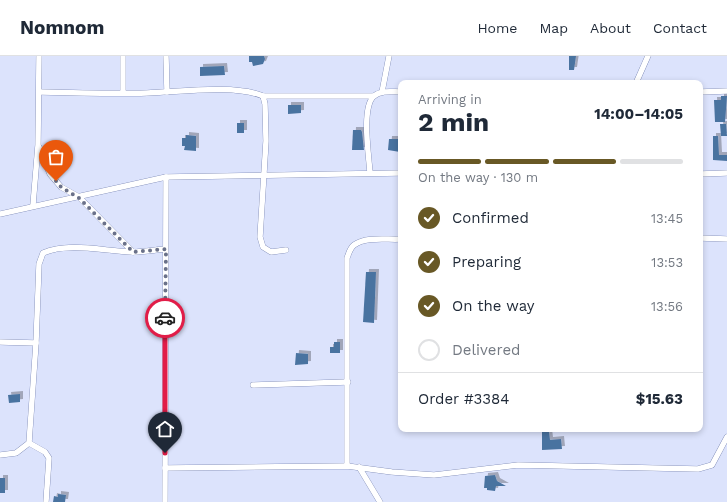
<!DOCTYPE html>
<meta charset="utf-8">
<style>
:root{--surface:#fff;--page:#f2f2f3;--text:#1f2937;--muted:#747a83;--line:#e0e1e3;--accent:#685825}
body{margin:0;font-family:"Work Sans",sans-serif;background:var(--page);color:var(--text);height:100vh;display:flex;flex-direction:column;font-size:15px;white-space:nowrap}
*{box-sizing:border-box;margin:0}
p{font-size:13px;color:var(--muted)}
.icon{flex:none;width:22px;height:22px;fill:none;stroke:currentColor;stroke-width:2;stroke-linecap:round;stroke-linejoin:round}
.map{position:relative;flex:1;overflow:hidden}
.details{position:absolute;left:398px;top:24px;width:305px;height:352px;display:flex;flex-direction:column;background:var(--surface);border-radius:8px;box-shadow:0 2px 6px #0003}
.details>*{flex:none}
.pin{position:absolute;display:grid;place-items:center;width:34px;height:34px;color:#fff;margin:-41px -17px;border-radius:50% 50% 50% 0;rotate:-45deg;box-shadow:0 0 4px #0007}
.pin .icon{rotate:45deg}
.courier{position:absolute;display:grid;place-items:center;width:40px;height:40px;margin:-20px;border:3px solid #e11d48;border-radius:50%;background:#fff;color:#222;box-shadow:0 1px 5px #0007}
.headline em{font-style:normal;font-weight:700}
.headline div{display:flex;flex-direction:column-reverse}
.headline{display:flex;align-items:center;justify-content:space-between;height:68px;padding:0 20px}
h1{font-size:26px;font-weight:700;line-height:30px}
.bar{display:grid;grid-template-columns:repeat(4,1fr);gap:6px 4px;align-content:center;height:48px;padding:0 20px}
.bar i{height:5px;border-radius:3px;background:var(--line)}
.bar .on{background:var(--accent)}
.bar p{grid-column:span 4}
.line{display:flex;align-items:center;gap:10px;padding:0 20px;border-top:1px solid var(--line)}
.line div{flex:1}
ol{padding:0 20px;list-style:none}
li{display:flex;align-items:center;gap:12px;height:44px}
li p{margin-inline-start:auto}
li .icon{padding:4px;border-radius:50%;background:var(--accent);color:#fff;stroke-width:4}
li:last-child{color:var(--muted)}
li i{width:22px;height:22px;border:2px solid var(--line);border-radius:50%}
header{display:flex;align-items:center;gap:24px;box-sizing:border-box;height:56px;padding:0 20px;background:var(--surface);border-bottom:1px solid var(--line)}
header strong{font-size:19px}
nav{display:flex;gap:22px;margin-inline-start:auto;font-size:14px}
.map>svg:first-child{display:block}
</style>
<header>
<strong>Nomnom</strong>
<nav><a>Home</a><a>Map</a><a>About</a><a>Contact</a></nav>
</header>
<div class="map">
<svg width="727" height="446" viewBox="0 0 727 446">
<defs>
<filter id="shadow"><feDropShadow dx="3" dy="-3" stdDeviation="0" flood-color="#0004"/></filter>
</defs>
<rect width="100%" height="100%" fill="#dce3fc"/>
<g fill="#4a73a0" filter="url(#shadow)">
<polygon points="249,0 264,0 265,3 263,8 253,10 252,6 249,6"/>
<polygon points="569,0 576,0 574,14 569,14"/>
<polygon points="224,10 225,19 200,20 200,11"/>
<polygon points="721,40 727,40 725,66 715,66 714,44 721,44"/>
<polygon points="288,49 301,49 301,57 288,58"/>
<rect x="237" y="67" width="7" height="10"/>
<polygon points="720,68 726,68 727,80 721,80"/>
<polygon points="353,74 361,74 362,76 364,94 352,94"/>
<polygon points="186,79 196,80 196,95 184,94 185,90 182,90 182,82 186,82"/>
<polygon points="713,80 718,80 719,99 727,99 727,105 713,104"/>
<polygon points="389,83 401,83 400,96 388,94"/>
<polygon points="366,216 376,216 374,267 363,266"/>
<polygon points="334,286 340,286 340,297 330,297 330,291 334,291"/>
<polygon points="296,297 308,298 308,308 295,309"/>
<polygon points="20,338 20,346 9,347 8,339"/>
<polygon points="542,376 549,376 550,384 561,383 562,393 542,394"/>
<polygon points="495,419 497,425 506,430 496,430 495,435 487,434 487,432 484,432 485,420"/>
<rect x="0" y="422" width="5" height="15"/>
<polygon points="58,438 66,439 65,446 53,446 54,440 58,441"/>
</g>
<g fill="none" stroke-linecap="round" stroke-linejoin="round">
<defs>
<g id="street">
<polyline points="166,0 167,36"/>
<polyline points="636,27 648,0"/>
<path d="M40,36c35,1 71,2 107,1 31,-1 88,-9 116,3h111"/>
<polyline points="382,36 389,0"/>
<polyline points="700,36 727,35"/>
<polyline points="123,37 123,0"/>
<polyline points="263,40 265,48 266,85 260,181 263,191 271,196 286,194"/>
<polyline points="39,91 50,118 61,131 79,141 133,196"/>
<path d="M370,117c-1,-16 -9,-66 4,-77 7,-6 18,-4 27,-4"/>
<polyline points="700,118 727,117"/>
<polyline points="33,149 38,89 39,0"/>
<polyline points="0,158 166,121 401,117"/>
<polyline points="700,182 727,183"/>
<polyline points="0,286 36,287"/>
<polyline points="253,329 348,326"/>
<polyline points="29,387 45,396 49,402 46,446"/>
<path d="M0,399l16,-2 13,-10 7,-100 3,-79 4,-11c26,-11 60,-2 89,-1 11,0 22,-2 33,-3"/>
<path d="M347,410v-208c2,-5 3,-10 7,-13 12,-9 34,-5 47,-6"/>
<polyline points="359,411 380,446"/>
<polyline points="165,412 347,410 392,416 434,419 518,409 698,413 712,409 727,381"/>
<polyline points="165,446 166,121"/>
</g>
</defs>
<use href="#street" stroke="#606fa4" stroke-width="6"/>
<use href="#street" stroke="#fff" stroke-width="5.5"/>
</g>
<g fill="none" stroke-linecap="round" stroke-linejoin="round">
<polyline stroke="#6a7189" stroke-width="4" stroke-dasharray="0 7.2" points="56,125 61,131 79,142 133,196 166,193 165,262"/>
<polyline stroke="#e11d48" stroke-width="5" points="165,397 165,262"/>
</g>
</svg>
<div class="pin" style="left:56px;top:125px;background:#ea580c"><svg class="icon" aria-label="bag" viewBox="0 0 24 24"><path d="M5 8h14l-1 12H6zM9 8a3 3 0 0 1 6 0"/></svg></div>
<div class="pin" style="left:165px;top:397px;background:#1f2937"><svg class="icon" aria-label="home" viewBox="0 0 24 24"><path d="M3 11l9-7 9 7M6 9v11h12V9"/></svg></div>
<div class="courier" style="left:165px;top:262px"><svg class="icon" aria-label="car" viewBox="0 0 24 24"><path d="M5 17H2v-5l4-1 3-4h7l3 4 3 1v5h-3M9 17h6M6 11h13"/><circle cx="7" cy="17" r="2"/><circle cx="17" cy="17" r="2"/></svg></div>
<section class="details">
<div class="headline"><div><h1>2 min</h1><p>Arriving in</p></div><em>14:00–14:05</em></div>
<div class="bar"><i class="on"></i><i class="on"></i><i class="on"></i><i></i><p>On the way · 130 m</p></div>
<ol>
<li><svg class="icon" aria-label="check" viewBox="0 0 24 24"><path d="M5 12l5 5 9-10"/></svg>Confirmed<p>13:45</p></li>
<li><svg class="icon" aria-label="check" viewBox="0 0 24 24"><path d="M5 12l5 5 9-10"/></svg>Preparing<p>13:53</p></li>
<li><svg class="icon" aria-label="check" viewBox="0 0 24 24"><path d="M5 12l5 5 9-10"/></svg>On the way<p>13:56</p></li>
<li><i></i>Delivered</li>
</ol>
<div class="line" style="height:52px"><div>Order #3384</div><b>$15.63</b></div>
</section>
</div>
